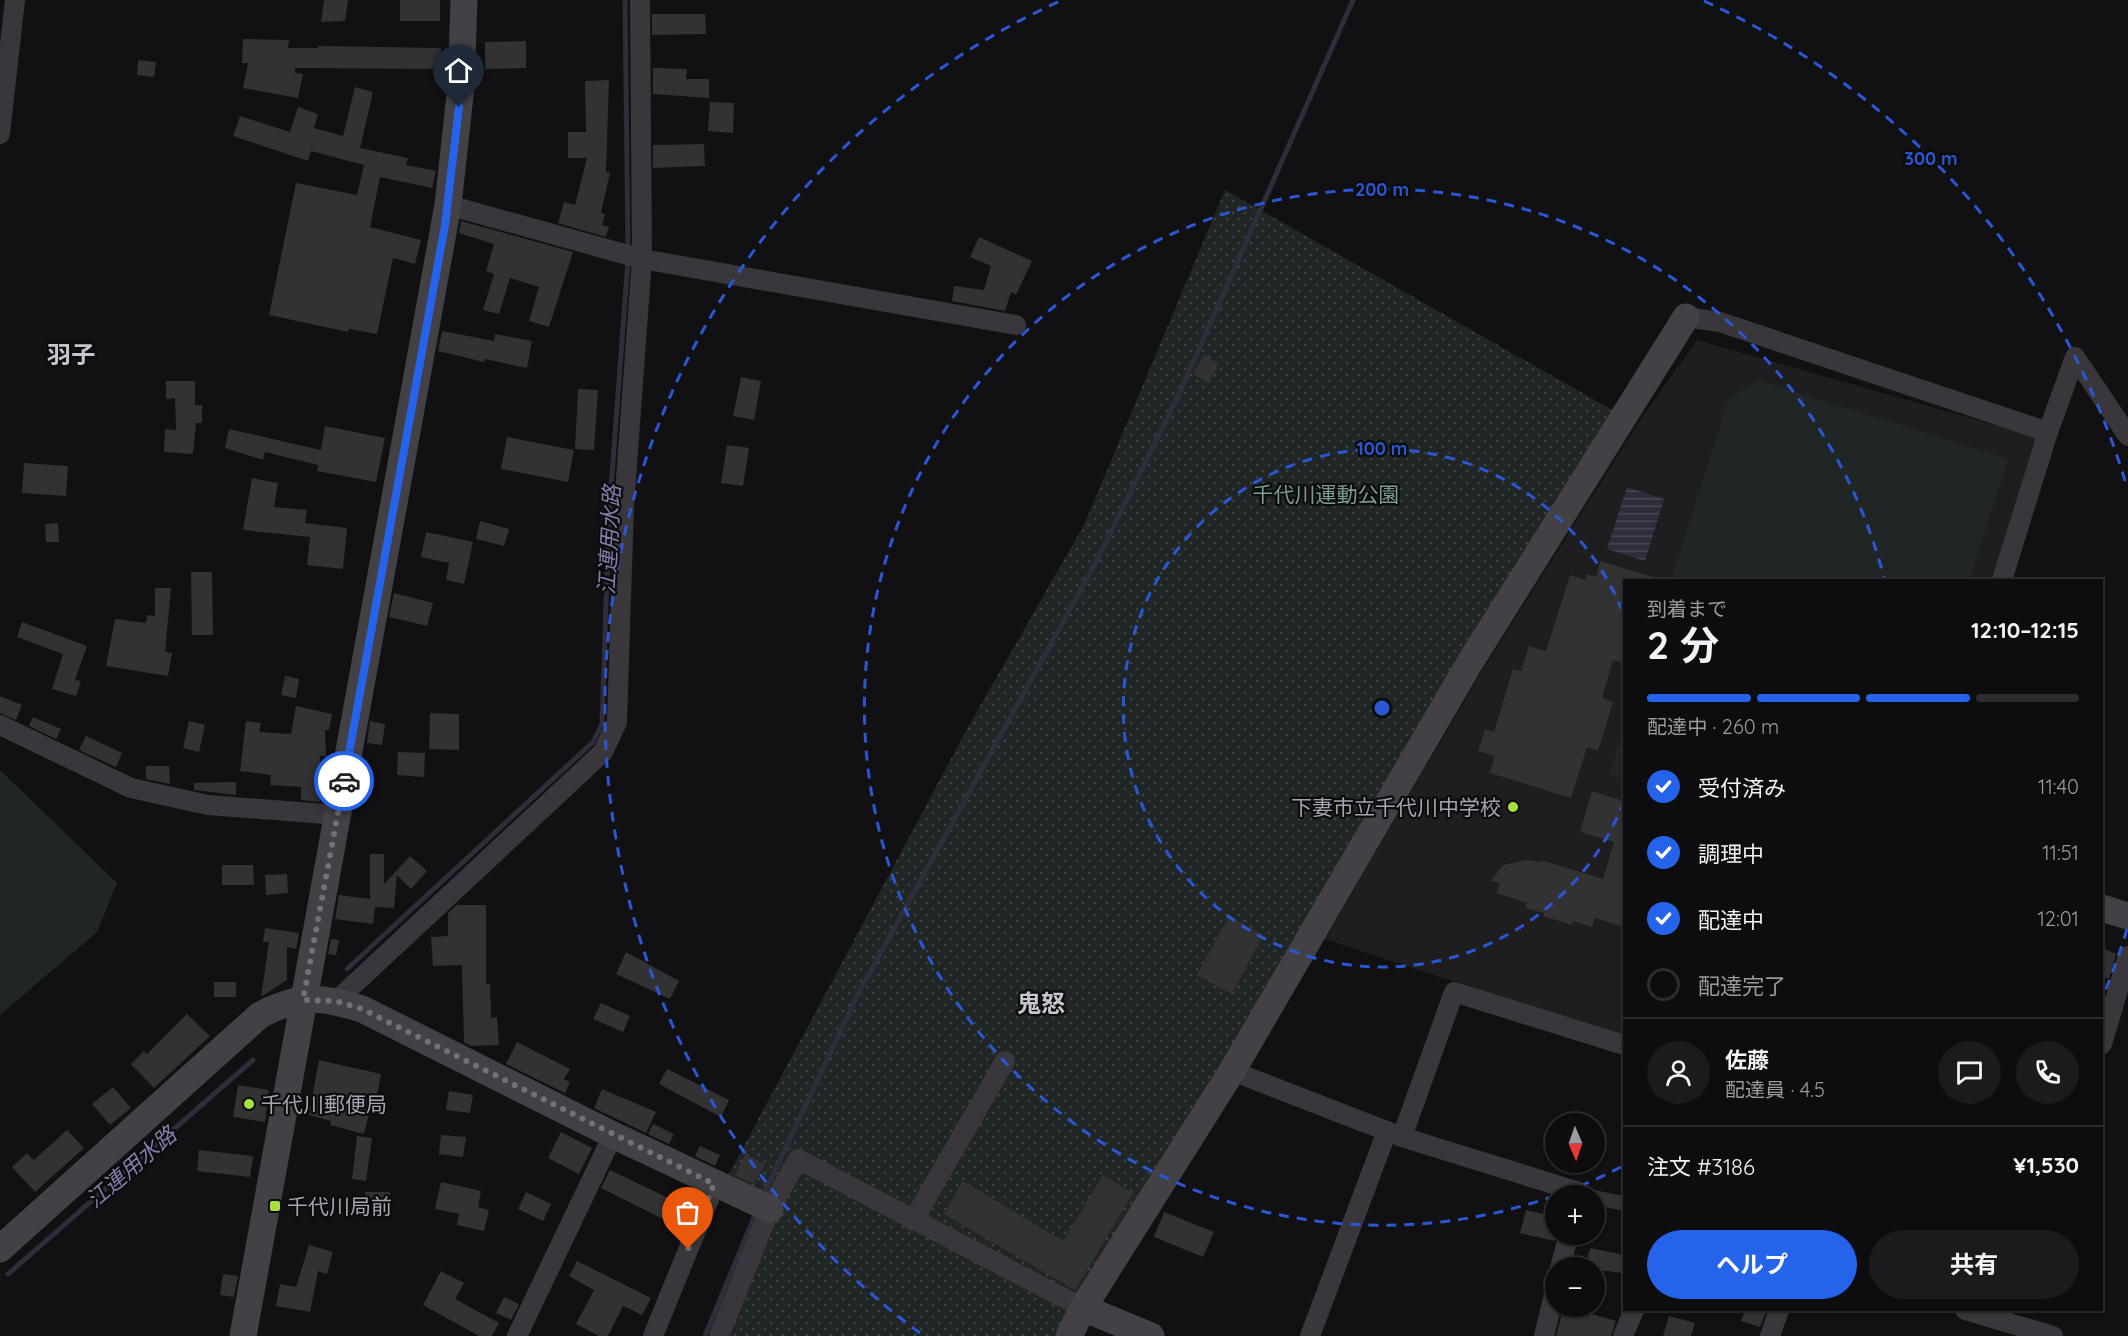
<!DOCTYPE html>
<html lang="ja">
<meta charset="utf-8">
<style>
:root{--surface:#0d0c0e;--page:#1b1a1c;--text:#f1f3f6;--muted:#9a9b9e;--line:#2d2c2e;--accent:#2563eb}
body{margin:0;font-family:Quicksand,"Noto Sans JP",sans-serif;background:var(--page);color:var(--text);height:100vh;display:flex;flex-direction:column;font-size:22px;white-space:nowrap}
*{box-sizing:border-box;margin:0}
p{font-size:20px;color:var(--muted)}
.icon{flex:none;width:33px;height:33px;fill:none;stroke:currentColor;stroke-width:2;stroke-linecap:round;stroke-linejoin:round}
.map{position:relative;flex:1;overflow:hidden}
.drawer{position:absolute;left:1623px;top:579px;width:480px;height:732px;display:flex;flex-direction:column;background:var(--surface);border-radius:0px;box-shadow:0 2px 4px #0004,0 0 0 2px var(--line)}
.drawer>*{flex:none}
.needle{width:39px;rotate:178deg}
.tools{position:absolute;left:1545px;top:1113px;display:grid;gap:12px}
.tools a{display:grid;place-items:center;width:60px;height:60px;border-radius:50%;background:var(--surface);box-shadow:0 2px 4px #0004,0 0 0 2px var(--line);font-size:30px}
.pin{position:absolute;display:grid;place-items:center;width:51px;height:51px;color:#fff;margin:-62px -26px;border-radius:50% 50% 50% 0;rotate:-45deg;box-shadow:0 0 6px #0007}
.pin .icon{rotate:45deg}
.courier{position:absolute;display:grid;place-items:center;width:60px;height:60px;margin:-30px;border:4px solid #2563eb;border-radius:50%;background:#fff;color:#222;box-shadow:0 2px 8px #0007}
.summary em{font-style:normal;font-weight:700}
.summary div{display:flex;flex-direction:column-reverse}
.summary{display:flex;align-items:center;justify-content:space-between;height:102px;padding:0 24px}
h1{font-size:39px;font-weight:700;line-height:45px}
.bar{display:grid;grid-template-columns:repeat(4,1fr);gap:9px 6px;align-content:center;height:72px;padding:0 24px}
.bar i{height:8px;border-radius:4px;background:var(--line)}
.bar .selected{background:var(--accent)}
.bar p{grid-column:span 4}
.line{display:flex;align-items:center;gap:15px;padding:0 24px;border-top:2px solid var(--line)}
.line div{flex:1}
.round{display:grid;place-items:center;flex:none;width:63px;height:63px;border-radius:32px;background:var(--page)}
ol{padding:0 24px;list-style:none}
li{display:flex;align-items:center;gap:18px;height:66px}
li p{margin-inline-start:auto}
li .icon{padding:6px;border-radius:50%;background:var(--accent);color:#fff;stroke-width:4}
li:last-child{color:var(--muted)}
li i{width:33px;height:33px;border:3px solid var(--line);border-radius:50%}
.button{display:flex;gap:12px;margin-top:auto;padding:12px 24px}
.button a{flex:1;height:69px;border-radius:36px;background:var(--accent);color:#fff;font-size:24px;font-weight:700;line-height:69px;text-align:center}
.button a+a{background:var(--page);color:var(--text)}
.map>svg:first-child{display:block}
</style>
<div class="map">
<svg width="2128" height="1336" viewBox="0 0 2128 1336">
<defs>
<pattern id="park-dots" width="8" height="8" patternUnits="userSpaceOnUse" patternTransform="scale(1.5)"><rect width="8" height="8" fill="#1f2625"/><path d="M2 2h.1M6 6h.1" fill="none" stroke="#3d4242" stroke-width="1.8" stroke-linecap="round"/></pattern>
<pattern id="water-rules" width="6" height="5" patternUnits="userSpaceOnUse" patternTransform="scale(1.5)"><rect width="6" height="5" fill="#2f2d3b"/><path d="M0 2.5h6" fill="none" stroke="#4a4855"/></pattern>
</defs>
<rect width="100%" height="100%" fill="#111012"/>
<polygon fill="#1e1d1f" points="1697,340 2037,437 1993,580 1624,580 1624,1038 1325,939 1480,674 1642,417"/>
<g fill="#1f2625">
<polygon points="1757,380 2009,459 1969,580 1671,580 1728,400"/>
<polygon points="1624,727 1624,779 1609,775"/>
<polygon points="0,770 117,883 97,932 0,1015"/>
</g>
<polygon fill="url(#park-dots)" points="1225,190 1623,416 1070,1336 720,1336 770,1209 722,1187 968,727 1084,525"/>
<polygon fill="url(#water-rules)" points="1627,487 1664,499 1645,561 1607,549"/>
<g fill="none" stroke-linecap="round" stroke-linejoin="round">
<g stroke="#2f2d3b" stroke-width="5">
<polyline points="625,0 628,251"/>
<polyline points="347,969 593,742 602,724 609,515 628,260"/>
<polyline points="763,1196 857,996 1097,560 1180,392 1353,0"/>
<polyline points="8,1274 253,1060"/>
<polyline points="705,1336 757,1210"/>
</g>
</g>
<g fill="#323134">
<polygon points="324,0 348,0 345,21 321,22"/>
<rect x="400" y="0" width="40" height="21"/>
<polygon points="652,14 705,14 706,34 652,35"/>
<polygon points="243,39 289,40 288,48 318,48 318,46 441,48 440,69 295,68 295,73 303,74 298,98 243,88 248,63 242,63"/>
<polygon points="526,41 526,68 485,69 485,42"/>
<polygon points="138,60 156,62 154,77 137,75"/>
<polygon points="653,68 687,69 686,79 709,79 709,98 653,94"/>
<polygon points="609,80 606,172 610,173 601,213 605,214 602,225 609,227 606,237 558,223 564,202 575,205 587,158 568,158 568,132 586,132 585,81"/>
<polygon points="355,87 373,92 360,148 408,158 406,165 436,171 432,188 380,177 370,227 421,240 415,264 393,258 377,334 349,329 348,332 269,315 296,183 357,195 364,165 311,151 308,161 233,136 240,116 290,132 298,107 318,114 314,128 343,136"/>
<polygon points="710,102 734,103 733,133 708,131"/>
<polygon points="704,144 705,166 653,168 653,145"/>
<polygon points="461,221 573,252 549,327 529,321 539,287 510,278 499,314 483,310 494,274 486,271 494,244 459,233"/>
<polygon points="979,237 1032,261 1016,295 1011,292 1005,311 952,301 954,286 984,290 991,266 970,257"/>
<polygon points="442,331 494,341 495,334 532,341 527,368 485,359 484,362 438,351"/>
<polygon points="1204,355 1219,364 1208,383 1193,374"/>
<polygon points="741,377 761,381 754,420 733,416"/>
<polygon points="166,381 195,381 195,405 202,405 202,423 196,423 193,454 164,452 165,429 176,430 175,398 166,399"/>
<polygon points="578,389 598,390 594,450 575,449"/>
<polygon points="325,426 385,438 376,482 317,471 318,465 265,452 263,460 225,448 229,429 321,450"/>
<polygon points="507,437 574,450 568,482 501,469"/>
<polygon points="727,445 749,448 743,486 721,483"/>
<polygon points="24,463 68,466 66,496 22,493"/>
<polygon points="252,478 278,483 274,507 307,510 305,523 347,528 343,569 307,565 310,537 243,530"/>
<polygon points="480,521 509,529 504,546 476,539"/>
<polygon points="58,523 59,542 46,542 45,524"/>
<polygon points="426,532 473,542 464,584 446,580 449,563 421,557"/>
<polygon points="1600,561 1653,577 1652,580 1624,580 1624,663 1613,660 1602,698 1613,702 1598,751 1587,747 1571,798 1490,773 1495,756 1478,751 1485,729 1494,732 1513,669 1521,671 1529,646 1546,651 1570,575 1585,580 1587,574 1596,577"/>
<polygon points="191,572 212,572 213,635 192,635"/>
<polygon points="155,588 171,588 165,652 172,653 168,676 106,666 115,619 146,623 147,615 155,616"/>
<polygon points="394,593 433,603 427,626 389,617"/>
<polygon points="22,622 87,646 75,680 81,681 76,696 52,689 63,654 17,637"/>
<polygon points="285,676 299,679 296,698 281,695"/>
<polygon points="0,696 22,705 16,720 0,713"/>
<polygon points="296,706 332,714 329,730 325,730 326,756 320,756 320,802 301,800 301,787 270,785 271,775 240,771 246,721 261,723 259,732 291,734"/>
<polygon points="430,713 459,714 459,750 429,749"/>
<polygon points="33,717 61,729 56,739 29,726"/>
<polygon points="189,721 205,725 199,752 183,748"/>
<polygon points="370,721 385,724 382,745 367,743"/>
<polygon points="86,736 122,753 116,767 79,750"/>
<polygon points="398,752 425,753 424,777 397,775"/>
<polygon points="146,766 169,766 170,784 146,779"/>
<polygon points="236,782 236,795 194,790 194,783"/>
<polygon points="1592,791 1624,801 1624,927 1595,918 1592,927 1573,921 1572,925 1543,916 1544,913 1525,908 1527,903 1497,893 1500,883 1491,881 1503,865 1527,860 1540,862 1541,860 1603,879 1614,842 1580,832"/>
<polygon points="370,854 384,854 384,884 410,856 427,871 411,889 397,875 394,908 375,907 373,924 335,919 339,895 370,899"/>
<polygon points="222,865 253,865 254,885 222,885"/>
<polygon points="287,874 288,893 266,895 265,875"/>
<polygon points="457,905 486,905 486,984 490,984 491,1018 497,1017 499,1045 471,1046 464,1042 462,965 433,966 431,937 448,936 448,913"/>
<polygon points="1229,916 1263,935 1232,994 1197,975"/>
<polygon points="265,928 299,933 296,949 287,947 287,980 261,997 269,942 263,942"/>
<polygon points="331,939 339,940 336,955 328,954"/>
<polygon points="2102,948 2116,954 2109,979 2102,976"/>
<polygon points="626,952 679,981 670,999 616,974"/>
<rect x="214" y="982" width="22" height="15"/>
<polygon points="601,1003 630,1016 623,1032 593,1019"/>
<polygon points="187,1014 210,1036 154,1088 131,1064 144,1051 147,1054"/>
<polygon points="517,1042 570,1069 564,1079 570,1082 565,1093 506,1064"/>
<polygon points="319,1060 381,1074 376,1102 372,1102 364,1134 330,1125 331,1121 309,1115"/>
<polygon points="667,1069 729,1100 721,1117 659,1084"/>
<polygon points="238,1085 269,1090 265,1122 233,1117"/>
<polygon points="113,1087 131,1108 110,1125 92,1104"/>
<polygon points="602,1089 656,1112 646,1133 594,1108"/>
<polygon points="449,1091 473,1095 470,1113 446,1110"/>
<polygon points="653,1124 674,1134 669,1144 648,1134"/>
<polygon points="67,1130 84,1148 35,1192 12,1167 27,1153 34,1160"/>
<polygon points="561,1132 592,1148 579,1174 548,1158"/>
<polygon points="441,1135 466,1137 463,1157 439,1154"/>
<polygon points="357,1136 372,1138 366,1181 352,1179"/>
<polygon points="700,1146 720,1155 715,1166 695,1156"/>
<polygon points="199,1150 253,1156 250,1177 197,1171"/>
<polygon points="745,1154 765,1164 754,1184 735,1175"/>
<polygon points="610,1170 681,1204 671,1223 601,1188"/>
<polygon points="1103,1175 1133,1193 1075,1290 944,1214 963,1181 1063,1241"/>
<polygon points="441,1182 481,1191 478,1207 489,1210 484,1231 457,1225 459,1214 435,1209"/>
<polygon points="1594,1190 1624,1196 1624,1211 1594,1205"/>
<rect x="365" y="1192" width="25" height="18"/>
<polygon points="526,1192 551,1204 543,1221 518,1209"/>
<polygon points="1526,1210 1556,1217 1555,1241 1520,1233"/>
<polygon points="1164,1212 1214,1232 1203,1257 1154,1237"/>
<polygon points="309,1245 333,1252 327,1274 318,1271 310,1312 276,1306 280,1284 296,1287"/>
<polygon points="1590,1248 1624,1255 1622,1273 1585,1268"/>
<polygon points="577,1261 651,1298 642,1315 623,1306 608,1336 599,1336 576,1324 594,1290 569,1276"/>
<polygon points="441,1271 464,1283 455,1299 499,1323 492,1336 479,1336 423,1305"/>
<polygon points="223,1274 238,1276 234,1297 220,1295"/>
<polygon points="504,1297 519,1304 511,1320 496,1313"/>
<polygon points="1564,1306 1616,1321 1611,1336 1556,1336"/>
<polygon points="1745,1310 1766,1312 1760,1327 1741,1321"/>
<polygon points="1669,1316 1695,1323 1691,1336 1663,1336"/>
</g>
<g fill="none" stroke-linecap="round" stroke-linejoin="round">
<g stroke="#39373b" stroke-width="20">
<polyline points="0,134 15,0"/>
<polyline points="448,205 642,259 1016,325"/>
<polyline points="1686,317 1720,322 2048,432"/>
<polyline points="2075,357 2128,436"/>
<polyline points="2002,580 2048,432 2075,357"/>
<polyline points="0,725 131,788 208,805 338,815"/>
<polyline points="336,1001 603,752 617,722 624,506 642,259 640,0"/>
<polyline points="2102,1044 2128,956"/>
<polyline points="1232,1071 1402,1137 1454,992 1624,1045"/>
<polyline points="1402,1137 1579,1192 1578,1196"/>
<polyline points="913,1221 1005,1061"/>
<polyline points="1560,1268 1569,1234"/>
<polyline points="1965,1310 2053,1336"/>
<polyline points="517,1336 613,1135"/>
<polyline points="653,1336 715,1184"/>
<polyline points="719,1336 770,1209 798,1159 1083,1308"/>
<polyline points="1310,1336 1387,1131"/>
<polyline points="1544,1336 1556,1287"/>
<polyline points="1623,1336 1634,1310"/>
<polyline points="1770,1336 1779,1310"/>
</g>
<g stroke="#434046" stroke-width="27">
<polyline points="2102,908 2128,916"/>
<path d="M0,1249l260,-234c41,-21 59,-19 102,-6l251,126 157,74"/>
<polyline points="1083,1308 1151,1336"/>
<polyline points="243,1336 448,205 461,86 464,0"/>
<polyline points="1069,1336 1083,1308 1232,1071 1469,664 1686,317"/>
</g>
</g>
<g fill="none" stroke-linecap="round" stroke-linejoin="round">
<polyline stroke="#737079" stroke-width="6" stroke-dasharray="0 10.8" points="344,781 303,1000 336,1001 362,1009 714,1184 688,1249"/>
<polyline stroke="#2563eb" stroke-width="8" points="344,781 445,225 459,107"/>
</g>
<g fill="none" stroke="#2b56d4" stroke-width="3" stroke-dasharray="10 8">
<path d="M1624 801A259 259 0 1 1 1624 615"/>
<path d="M1621 1167A518 518 0 1 1 1884 578"/>
<path d="M2127 929A777 777 0 0 1 2102 999M920 1333A777 777 0 0 1 1060 1M1704 1A777 777 0 0 1 2127 487"/>
</g>
<g fill="#a7df3b" stroke="#0c0c0d" stroke-width="2">
<circle cx="1513" cy="807" r="6"/>
<circle cx="249" cy="1104" r="6"/>
<rect x="269" y="1200" width="12" height="12" rx="3"/>
</g>
<g text-anchor="middle" dominant-baseline="central" stroke-width="4.5" stroke-linejoin="round" paint-order="stroke">
<g font-size="21" fill="#7c9b93" stroke="#0c0c0d">
<text x="1326" y="494">千代川運動公園</text>
</g>
<g font-size="21" fill="#a8a3b1" stroke="#0c0c0d" text-anchor="start">
<text x="1501" y="807" text-anchor="end">下妻市立千代川中学校</text>
<text x="261" y="1104">千代川郵便局</text>
<text x="287" y="1206">千代川局前</text>
</g>
<g font-size="22" font-style="italic" fill="#837daa" stroke="#0c0c0d">
<text transform="translate(609 540) rotate(-87)">江連用水路</text>
<text transform="translate(131 1167) rotate(-41)">江連用水路</text>
</g>
<g font-size="24" font-weight="bold" fill="#c8c4ce" stroke="#0c0c0d">
<text x="71" y="354">羽子</text>
<text x="1041" y="1003">鬼怒</text>
</g>
</g>
<circle cx="1382" cy="708" r="9" fill="#2b56d4" stroke="#0c0c0d" stroke-width="3"/>
<g font-size="18" text-anchor="middle" font-weight="bold" fill="#2b56d4" stroke="#0c0c0d" stroke-width="4.5" stroke-linejoin="round" paint-order="stroke">
<text x="1931" y="165">300 m</text>
<text x="1382" y="196">200 m</text>
<text x="1382" y="455">100 m</text>
</g>
</svg>
<div class="tools">
<a><svg class="needle" viewBox="-14 -14 28 28"><path d="M0-13l5 13h-10z" fill="#e53935"/><path d="M0 13l5-13h-10z" fill="#9a9b9e"/></svg></a>
<a>+</a>
<a>−</a>
</div>
<div class="pin" style="left:688px;top:1249px;background:#ea580c"><svg class="icon" aria-label="bag" viewBox="0 0 24 24"><path d="M5 8h14l-1 12H6zM9 8a3 3 0 0 1 6 0"/></svg></div>
<div class="pin" style="left:459px;top:107px;background:#1f2937"><svg class="icon" aria-label="home" viewBox="0 0 24 24"><path d="M3 11l9-7 9 7M6 9v11h12V9"/></svg></div>
<div class="courier" style="left:344px;top:781px"><svg class="icon" aria-label="car" viewBox="0 0 24 24"><path d="M5 17H2v-5l4-1 3-4h7l3 4 3 1v5h-3M9 17h6M6 11h13"/><circle cx="7" cy="17" r="2"/><circle cx="17" cy="17" r="2"/></svg></div>
<section class="drawer">
<div class="summary"><div><h1>2 分</h1><p>到着まで</p></div><em>12:10–12:15</em></div>
<div class="bar"><i class="selected"></i><i class="selected"></i><i class="selected"></i><i></i><p>配達中 · 260 m</p></div>
<ol>
<li><svg class="icon" aria-label="check" viewBox="0 0 24 24"><path d="M5 12l5 5 9-10"/></svg>受付済み<p>11:40</p></li>
<li><svg class="icon" aria-label="check" viewBox="0 0 24 24"><path d="M5 12l5 5 9-10"/></svg>調理中<p>11:51</p></li>
<li><svg class="icon" aria-label="check" viewBox="0 0 24 24"><path d="M5 12l5 5 9-10"/></svg>配達中<p>12:01</p></li>
<li><i></i>配達完了</li>
</ol>
<div class="line" style="height:108px"><a class="round"><svg class="icon" aria-label="person" viewBox="0 0 24 24"><circle cx="12" cy="8" r="4"/><path d="M4 21q1-7 8-7t8 7"/></svg></a><div><b>佐藤</b><p>配達員 · 4.5</p></div><a class="round"><svg class="icon" aria-label="chat" viewBox="0 0 24 24"><path d="M4 5h16v11H9l-5 4z"/></svg></a><a class="round"><svg class="icon" aria-label="phone" viewBox="0 0 24 24"><path d="M5 4h4l2 5-3 2q2 4 5 5l2-3 5 2v4C11 20 4 13 5 4z"/></svg></a></div>
<div class="line" style="height:78px"><div>注文 #3186</div><b>¥1,530</b></div>
<div class="button"><a>ヘルプ</a><a>共有</a></div>
</section>
</div>
